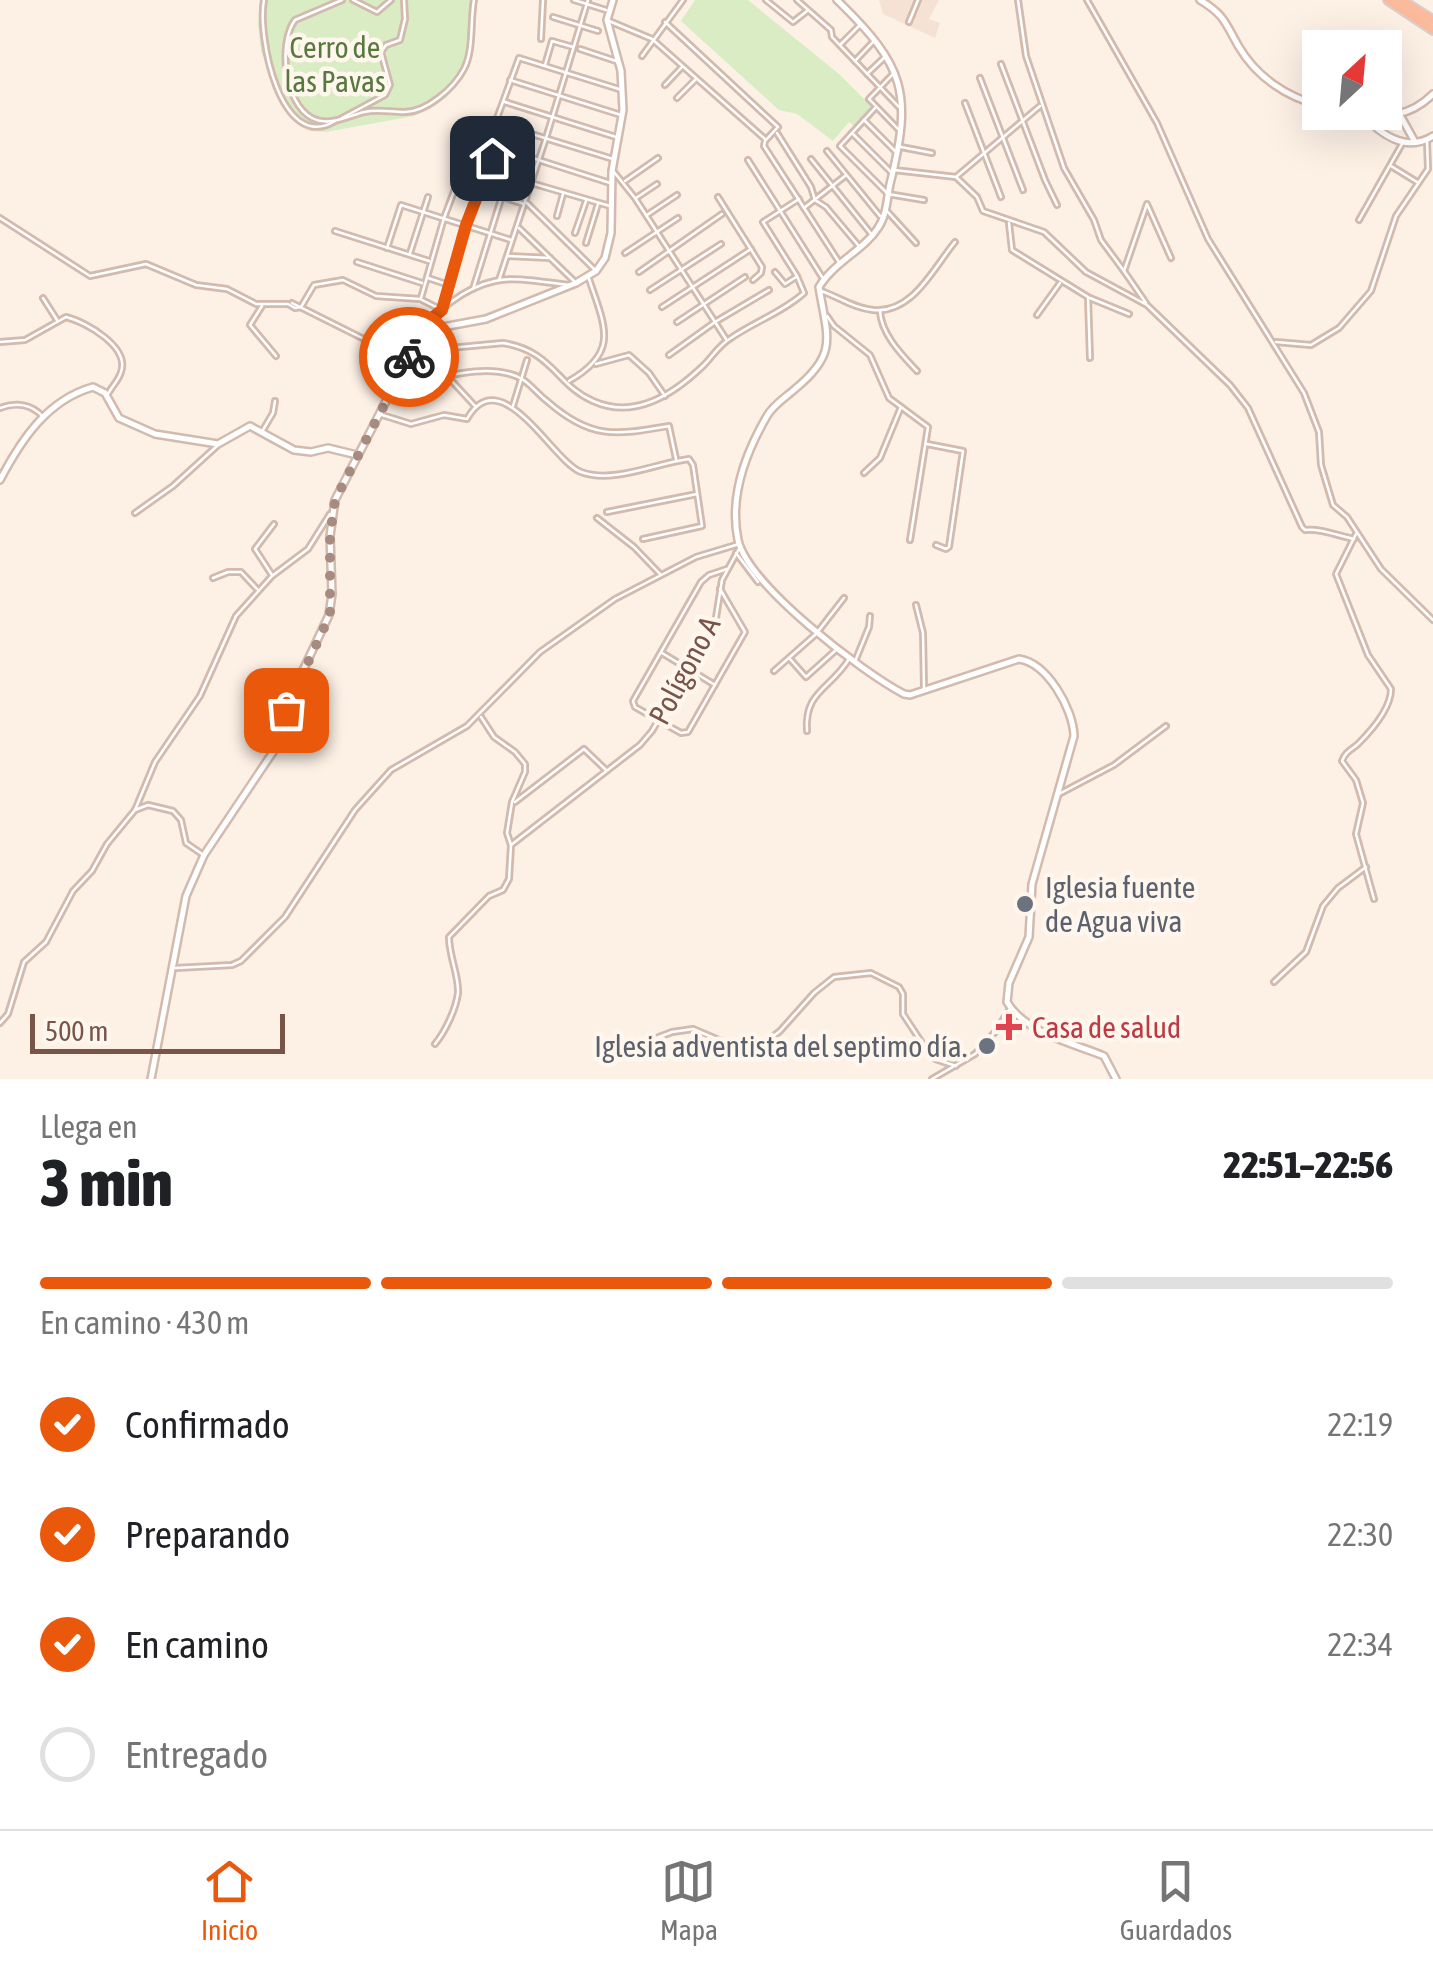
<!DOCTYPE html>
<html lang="es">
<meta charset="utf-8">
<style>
:root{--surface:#fff;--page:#f6f6f6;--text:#202124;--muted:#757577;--line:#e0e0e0;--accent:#ea580c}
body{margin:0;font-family:"Asap Condensed",sans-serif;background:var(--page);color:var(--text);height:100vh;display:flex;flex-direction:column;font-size:38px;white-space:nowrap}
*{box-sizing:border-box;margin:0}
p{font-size:32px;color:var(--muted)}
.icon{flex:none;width:55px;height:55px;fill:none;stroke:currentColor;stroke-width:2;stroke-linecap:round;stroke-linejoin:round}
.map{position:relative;height:1079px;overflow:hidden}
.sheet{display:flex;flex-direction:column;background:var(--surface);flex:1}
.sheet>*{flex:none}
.needle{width:65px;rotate:26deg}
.buttons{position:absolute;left:1302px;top:30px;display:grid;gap:20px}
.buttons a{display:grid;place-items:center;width:100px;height:100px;border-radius:0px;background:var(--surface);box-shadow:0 10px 40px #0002;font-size:50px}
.scale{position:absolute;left:30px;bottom:25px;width:255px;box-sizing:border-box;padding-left:10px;border:5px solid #785449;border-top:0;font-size:28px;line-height:35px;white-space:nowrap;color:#785449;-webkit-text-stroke:8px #fff6ed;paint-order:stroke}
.pin{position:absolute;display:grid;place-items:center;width:85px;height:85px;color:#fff;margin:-42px;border-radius:20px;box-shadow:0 5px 15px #0006}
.courier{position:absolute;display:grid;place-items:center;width:100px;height:100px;margin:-50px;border:8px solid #ea580c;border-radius:50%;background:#fff;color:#222;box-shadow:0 2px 12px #0007}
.headline em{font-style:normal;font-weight:800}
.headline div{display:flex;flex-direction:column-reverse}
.headline{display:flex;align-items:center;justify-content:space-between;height:170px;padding:0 40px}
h1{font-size:65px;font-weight:800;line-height:75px}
.bar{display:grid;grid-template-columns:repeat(4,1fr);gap:15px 10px;align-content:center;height:120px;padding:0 40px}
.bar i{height:12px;border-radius:8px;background:var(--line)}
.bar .selected{background:var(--accent)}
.bar p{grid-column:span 4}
ol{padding:0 40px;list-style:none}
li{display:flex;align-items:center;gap:30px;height:110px}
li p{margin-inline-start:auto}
li .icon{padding:10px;border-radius:50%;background:var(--accent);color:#fff;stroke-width:4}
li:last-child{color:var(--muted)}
li i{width:55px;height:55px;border:5px solid var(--line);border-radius:50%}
.dock{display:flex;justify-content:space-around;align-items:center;height:140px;border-top:2px solid var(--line);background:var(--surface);font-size:28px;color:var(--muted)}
.dock a{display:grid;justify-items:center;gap:5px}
.dock .selected{color:var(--accent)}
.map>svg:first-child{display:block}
</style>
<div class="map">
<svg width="1433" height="1079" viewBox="0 0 1433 1079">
<rect width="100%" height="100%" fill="#fdf1e6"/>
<polygon fill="#f5e2d4" points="879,0 939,0 929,19 940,23 935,38 883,14"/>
<g fill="#d9ecc4">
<polygon points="262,0 476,0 470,66 446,98 414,116 326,132 310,131 298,123 282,104 261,51 258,24"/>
<polygon points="695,0 748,0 839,74 872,107 854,126 849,122 833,141 797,114 779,110 681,21"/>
</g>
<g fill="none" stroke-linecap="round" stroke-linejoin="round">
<defs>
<g id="minor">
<path d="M264,0c-7,35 16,154 71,121"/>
<path d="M342,0l-47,20c-17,23 -11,83 17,98 17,9 36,-2 52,-6 14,-3 26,0 39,0 23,1 51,-24 61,-43 10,-19 6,-48 10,-69"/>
<polyline points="353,0 377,12 391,0"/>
<polyline points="574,0 606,10"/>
<polyline points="766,0 793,22 807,11"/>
<polyline points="797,0 831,30 832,37 899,107"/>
<polyline points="1018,0 1026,56 1064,168 1094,220 1101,240 1124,271"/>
<polyline points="1087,0 1157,123 1208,239 1304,393 1319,432 1321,465 1333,505 1347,517 1381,569 1433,620"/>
<polyline points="553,17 598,31"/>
<polyline points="609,21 652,39 765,139"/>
<polyline points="665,22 778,127 765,141 764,146 839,262"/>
<polyline points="909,22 918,0"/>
<polyline points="541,39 543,0"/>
<polyline points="840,45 859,26"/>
<polyline points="580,49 616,61"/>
<polyline points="642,56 683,0"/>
<polyline points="855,61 873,42"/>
<polyline points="1001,64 1045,180 1057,205"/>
<polyline points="545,65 552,41 573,47"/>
<polyline points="894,73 869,99 900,131"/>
<polyline points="867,74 886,56"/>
<polyline points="980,78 1023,190"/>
<polyline points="510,80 621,115"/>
<polyline points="665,85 682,67"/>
<polyline points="677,98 696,79"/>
<polyline points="505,102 616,137"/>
<polyline points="965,103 1001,197"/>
<polyline points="876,107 840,146 888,194 924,200"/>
<polyline points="342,118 385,95 390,85 381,52 386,45 400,40 405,19 404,0"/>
<polyline points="864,120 897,153"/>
<polyline points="496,123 613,159"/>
<polyline points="777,133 811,187 815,200 826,207 858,245"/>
<polyline points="852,133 892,173"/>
<polyline points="901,147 932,153"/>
<polyline points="827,151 880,216"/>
<polyline points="811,159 872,235"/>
<polyline points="748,160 822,277"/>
<polyline points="1391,166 1417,182"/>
<polyline points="894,170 956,177 1040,106"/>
<polyline points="614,172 635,198 726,339"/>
<path d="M956,177l21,20 6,14 61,21 42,40 61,33 83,80 18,23 54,119 3,3c15,-2 34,6 49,9"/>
<polyline points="625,181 658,158"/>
<polyline points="531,183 610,206"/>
<polyline points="610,183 489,144 489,140 519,58 622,90"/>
<polyline points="479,189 524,204"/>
<polyline points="718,197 762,267 761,273 753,280"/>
<polyline points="636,198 657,184"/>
<polyline points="527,203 596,271"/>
<polyline points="804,208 845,176"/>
<polyline points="886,210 916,243"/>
<polyline points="647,215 677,195"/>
<polyline points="557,216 563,194"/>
<polyline points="0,218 90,276 146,264 196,285 227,289 256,304 288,304 295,308 301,307 314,285 343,280 376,296 420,299 442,310 466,225 492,158"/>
<polyline points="1359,220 1402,144"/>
<polyline points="1009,223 1012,250 1088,297 1090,358"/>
<polyline points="519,228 574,281"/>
<polyline points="335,231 429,261"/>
<polyline points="575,233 586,201"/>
<polyline points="586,243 598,204"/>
<polyline points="387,248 401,205 511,240"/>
<polyline points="410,253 428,197"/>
<polyline points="625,253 678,218"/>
<polyline points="508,256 550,258"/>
<polyline points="357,262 422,283"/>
<polyline points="639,272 722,214"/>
<polyline points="775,272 785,284 796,277"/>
<polyline points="428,278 449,285"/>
<polyline points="499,280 546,138 588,0"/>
<polyline points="473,289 515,154"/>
<polyline points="650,290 721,244"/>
<path d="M821,291c18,6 32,17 52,19 40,4 61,-43 82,-68"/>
<polyline points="43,298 57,320"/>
<polyline points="421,298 444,218 468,154"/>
<polyline points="1090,298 1129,314"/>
<polyline points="292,303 370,342 407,349"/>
<polyline points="1146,303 1124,271 1147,204 1171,258"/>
<polyline points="262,306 250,325 276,356"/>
<polyline points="662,307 751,249"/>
<path d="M880,311c1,23 22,44 37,60"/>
<polyline points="1037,315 1060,283"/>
<polyline points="827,316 834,326 870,355 889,398 928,427 910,540"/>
<polyline points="677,322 745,277"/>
<path d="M419,338c13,-26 47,-51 76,-57 22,-5 51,2 74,4"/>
<path d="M0,342l25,-2 41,-23c20,5 64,30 55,55 -2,8 -9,14 -13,22"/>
<polyline points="1276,342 1311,345 1339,328 1371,291 1396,216 1428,169 1427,141"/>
<path d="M418,351l85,-8c50,8 53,42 90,58 42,19 81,-7 111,-36 9,-9 15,-20 27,-27 23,-16 52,-26 73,-45l-7,-17 -34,-54 36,-23"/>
<polyline points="669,355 715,322 769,290"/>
<polyline points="596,364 629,355 649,373 665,396"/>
<polyline points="450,379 475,406"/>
<path d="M569,381c51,-29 36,-54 20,-102"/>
<path d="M410,382c32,-4 70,-17 100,-8 17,4 24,17 37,27 44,39 69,34 122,25l7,33"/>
<polyline points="513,406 527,360"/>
<path d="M0,408c16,-6 32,-4 43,9"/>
<path d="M379,414l32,10 33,-9 23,4c34,-60 86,43 114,53 32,12 75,-9 108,-13l4,6 9,61 -59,13"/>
<polyline points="263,430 273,413 275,401"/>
<polyline points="927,444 963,451 949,547 946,549 936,545"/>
<polyline points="864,473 880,458 901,407"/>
<polyline points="607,512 697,494"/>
<polyline points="135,513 173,486 217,446"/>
<polyline points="597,518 634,547 660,574"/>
<path d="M1356,534l-20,40 32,81 23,34c0,19 -19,41 -33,55 -8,7 -12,7 -16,17l14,19 7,23 -7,31 18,65"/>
<polyline points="736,553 758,582"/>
<polyline points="272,575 255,549 274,524"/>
<polyline points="213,578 228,572 241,572 257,589"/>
<polyline points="720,589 745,632 688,732 681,733 635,707 633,701 701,582 709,575 727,569"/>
<polyline points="916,605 923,633 924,688"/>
<polyline points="662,653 715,685"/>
<polyline points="790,659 806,677 836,650"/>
<polyline points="856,659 869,627 870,616"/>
<polyline points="774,671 816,634 844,598"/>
<path d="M807,731c-3,-40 24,-42 42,-72"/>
<polyline points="1059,794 1114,765 1166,726"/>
<polyline points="515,802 584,749 606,770"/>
<polyline points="135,810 155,762 200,696 236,616 272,576 308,549 330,514"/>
<polyline points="511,845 640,745 652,731 715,624 722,580 740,547"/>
<polyline points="176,968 232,965 241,961 285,917 355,810 391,770 467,726 540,652 615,599 696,557 739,544"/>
<polyline points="1274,982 1306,952 1323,906 1338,888 1366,867"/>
<polyline points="0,1023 8,1014 24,962 46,942 73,891 92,871 107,844 135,810 148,805 173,811 181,820 186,843 202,854"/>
<path d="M435,1044c10,-12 21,-35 23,-51 1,-18 -9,-36 -9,-56l40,-41 14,-6 6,-11 2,-34 -4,-12 5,-31 13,-30v-8l-10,-12 -21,-15 -13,-20"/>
<polyline points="638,1054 646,1042 672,1032 693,1029 733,1046 761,1046 780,1031 814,993 834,977 871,973 899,987 903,994 903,1014 928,1052 935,1059 956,1066"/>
<polyline points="932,1079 975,1054 996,1031 1009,1010"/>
</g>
<g id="tertiary">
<path d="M837,0c68,66 76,93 53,184 -3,14 -3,31 -12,44 -14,22 -44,34 -59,59 8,50 20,66 -24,102 -9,8 -22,16 -28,27 -21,36 -38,81 -29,124 10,45 124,132 166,154l6,1 109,-36c28,4 54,49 55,77l-42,148 -3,53 -20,46 -2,19c18,31 66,41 97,54l12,23"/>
<path d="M1362,114c18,20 44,39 71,22"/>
<polyline points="1400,115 1415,142"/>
<path d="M0,480c21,-40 47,-80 93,-93l12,6 14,25 36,16 63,10 32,-18 44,24 17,2 17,-4 29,7"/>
<polyline points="151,1079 186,896 204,855 275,749 289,700 329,615 332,594 330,536 335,500 416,343 432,329 486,319 576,283 596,271 605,258 611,233 612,171 623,110 621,71 607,20 613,0"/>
</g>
<g id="secondary">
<path d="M1200,0c25,15 25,23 39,47 17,29 48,51 81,58"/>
<path d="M1356,112c30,6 54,5 77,-18"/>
</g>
<g id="trunk">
<polyline points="1388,0 1433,30"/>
<polyline points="1401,0 1433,20"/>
</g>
</defs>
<use href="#minor" stroke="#d2baae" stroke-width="8"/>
<use href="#tertiary" stroke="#d2baae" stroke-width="10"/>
<use href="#secondary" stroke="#d5b9ab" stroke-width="10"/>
<use href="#trunk" stroke="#d9cfcc" stroke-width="12"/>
<use href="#minor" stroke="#fff" stroke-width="2.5"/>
<use href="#tertiary" stroke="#fff" stroke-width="5"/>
<use href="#secondary" stroke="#fff" stroke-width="5"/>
<use href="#trunk" stroke="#fcba9c" stroke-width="8"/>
</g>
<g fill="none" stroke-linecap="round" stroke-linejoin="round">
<polyline stroke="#a78b80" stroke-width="10" stroke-dasharray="0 18" points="286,710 330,615 330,536 335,500 409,357"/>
<polyline stroke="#ea580c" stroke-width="12" points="409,357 426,323 442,310 466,225 492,158"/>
</g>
<g fill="#6b7280" stroke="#fff6ed" stroke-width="4">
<circle cx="1025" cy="904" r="10"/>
<circle cx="987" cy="1046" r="10"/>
</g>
<path fill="#e0444e" stroke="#fff6ed" stroke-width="4" d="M1004 1012h10v10h10v10h-10v10h-10v-10h-10v-10h10z"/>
<g text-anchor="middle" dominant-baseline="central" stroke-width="9" stroke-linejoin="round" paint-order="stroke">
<g font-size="30" fill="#57783e" stroke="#fff6ed">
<text x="335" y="47">Cerro de<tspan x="335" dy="34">las Pavas</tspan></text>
</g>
<g font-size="30" fill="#785449" stroke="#fff6ed">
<text transform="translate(684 670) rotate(-62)">Polígono A</text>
</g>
<g font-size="30" fill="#5b616d" stroke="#fff6ed" text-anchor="start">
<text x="1045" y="887">Iglesia fuente<tspan x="1045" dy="34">de Agua viva</tspan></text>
<text x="967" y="1046" text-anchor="end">Iglesia adventista del septimo día.</text>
</g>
<g font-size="30" fill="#be3a42" stroke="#fff6ed" text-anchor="start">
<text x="1032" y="1027">Casa de salud</text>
</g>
</g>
</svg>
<div class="buttons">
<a><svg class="needle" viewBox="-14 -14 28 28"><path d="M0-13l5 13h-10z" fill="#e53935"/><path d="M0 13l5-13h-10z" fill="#757577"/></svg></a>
</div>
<div class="scale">500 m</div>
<div class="pin" style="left:286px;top:710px;background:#ea580c"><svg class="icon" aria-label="bag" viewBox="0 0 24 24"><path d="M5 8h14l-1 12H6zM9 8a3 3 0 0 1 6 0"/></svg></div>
<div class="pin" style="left:492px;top:158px;background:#1f2937"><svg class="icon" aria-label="home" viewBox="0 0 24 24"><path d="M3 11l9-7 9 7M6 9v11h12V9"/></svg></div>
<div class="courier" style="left:409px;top:357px"><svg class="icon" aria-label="bike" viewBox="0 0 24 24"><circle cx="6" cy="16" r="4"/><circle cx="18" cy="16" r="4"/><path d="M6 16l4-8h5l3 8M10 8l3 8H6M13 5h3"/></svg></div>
</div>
<section class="sheet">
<div class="headline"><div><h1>3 min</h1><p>Llega en</p></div><em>22:51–22:56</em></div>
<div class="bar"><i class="selected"></i><i class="selected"></i><i class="selected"></i><i></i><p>En camino · 430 m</p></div>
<ol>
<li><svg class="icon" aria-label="check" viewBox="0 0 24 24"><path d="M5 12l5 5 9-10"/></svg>Confirmado<p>22:19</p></li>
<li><svg class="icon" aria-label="check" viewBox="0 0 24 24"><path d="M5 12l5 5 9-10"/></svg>Preparando<p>22:30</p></li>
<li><svg class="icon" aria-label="check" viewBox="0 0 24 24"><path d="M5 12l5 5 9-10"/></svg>En camino<p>22:34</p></li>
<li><i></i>Entregado</li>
</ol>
</section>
<nav class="dock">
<a class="selected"><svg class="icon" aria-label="home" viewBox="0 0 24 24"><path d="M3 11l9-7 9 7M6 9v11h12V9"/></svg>Inicio</a>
<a><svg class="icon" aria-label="map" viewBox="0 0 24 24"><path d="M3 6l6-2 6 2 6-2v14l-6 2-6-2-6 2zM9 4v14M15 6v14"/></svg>Mapa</a>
<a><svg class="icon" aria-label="saved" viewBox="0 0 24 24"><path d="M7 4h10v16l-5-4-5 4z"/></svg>Guardados</a>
</nav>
